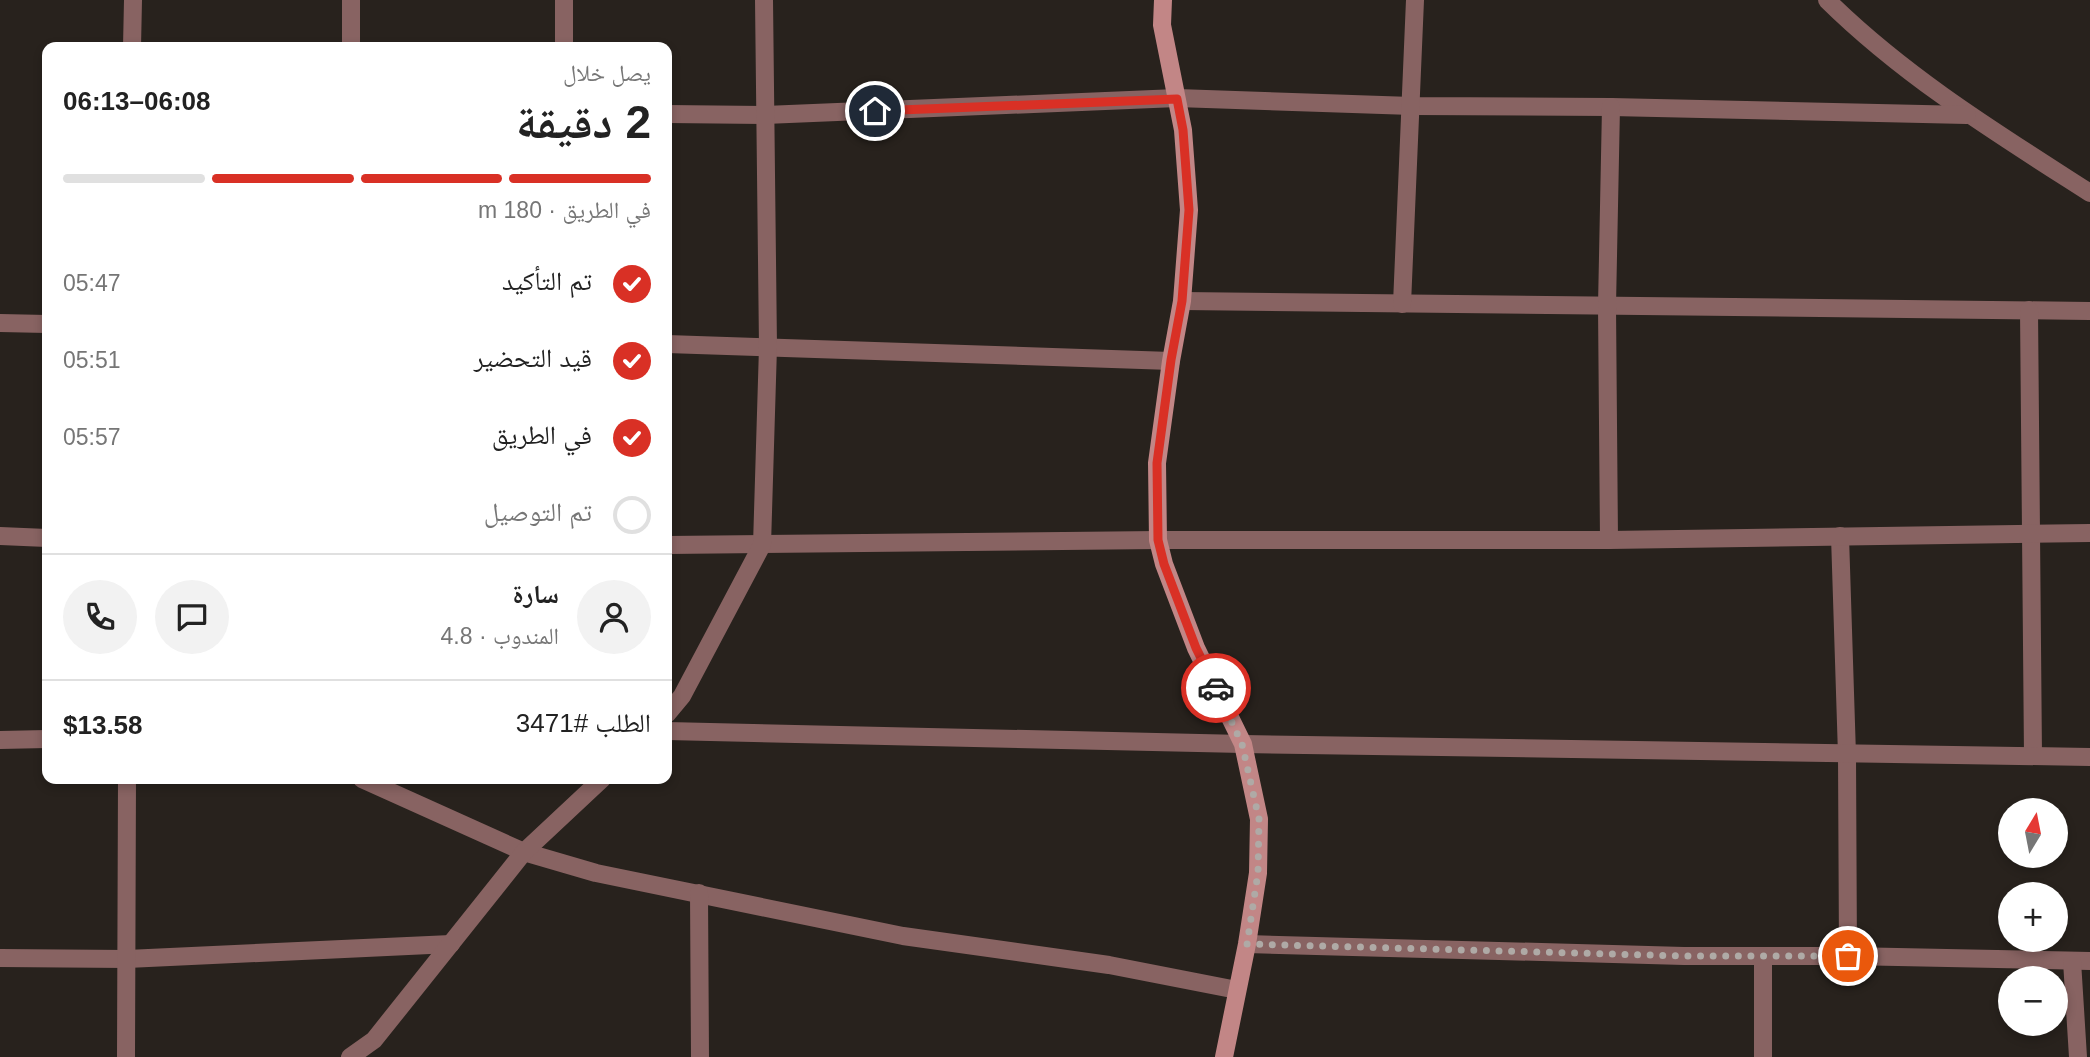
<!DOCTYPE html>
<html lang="ar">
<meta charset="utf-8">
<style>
:root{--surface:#fff;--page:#f2f2f2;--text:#222;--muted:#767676;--line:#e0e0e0;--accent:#d93025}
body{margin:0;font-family:Helvetica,"Noto Naskh Arabic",sans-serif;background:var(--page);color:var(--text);direction:rtl;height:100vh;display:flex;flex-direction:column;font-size:26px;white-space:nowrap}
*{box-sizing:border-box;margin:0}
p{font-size:23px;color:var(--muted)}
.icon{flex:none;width:38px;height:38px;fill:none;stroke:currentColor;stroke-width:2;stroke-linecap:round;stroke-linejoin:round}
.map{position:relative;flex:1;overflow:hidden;direction:ltr}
.details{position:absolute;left:42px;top:42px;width:630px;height:742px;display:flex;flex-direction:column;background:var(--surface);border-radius:14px;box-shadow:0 4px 10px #0003;direction:rtl}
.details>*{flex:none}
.needle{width:46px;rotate:10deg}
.tools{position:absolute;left:1998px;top:798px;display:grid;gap:14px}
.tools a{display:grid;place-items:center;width:70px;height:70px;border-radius:50%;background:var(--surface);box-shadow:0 4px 10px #0003;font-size:35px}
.pin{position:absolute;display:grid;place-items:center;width:60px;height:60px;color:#fff;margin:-30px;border:4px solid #fff;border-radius:50%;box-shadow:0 2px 7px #0007}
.courier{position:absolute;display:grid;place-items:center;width:70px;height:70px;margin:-35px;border:5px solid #d93025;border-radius:50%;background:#fff;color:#222;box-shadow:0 2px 9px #0007}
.headline em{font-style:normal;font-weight:700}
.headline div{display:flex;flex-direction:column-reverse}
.headline{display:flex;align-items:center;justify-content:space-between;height:119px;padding:0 21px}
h1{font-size:46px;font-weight:700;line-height:52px}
.bar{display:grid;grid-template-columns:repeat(4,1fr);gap:10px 7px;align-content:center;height:84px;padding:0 21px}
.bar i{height:9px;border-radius:5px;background:var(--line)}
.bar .selected{background:var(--accent)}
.bar p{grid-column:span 4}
.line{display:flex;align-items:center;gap:18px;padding:0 21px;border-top:2px solid var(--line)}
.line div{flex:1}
.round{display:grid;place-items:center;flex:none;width:74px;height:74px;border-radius:37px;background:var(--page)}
ol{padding:0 21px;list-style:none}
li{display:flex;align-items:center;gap:21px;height:77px}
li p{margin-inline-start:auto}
li .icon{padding:7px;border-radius:50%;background:var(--accent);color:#fff;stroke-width:4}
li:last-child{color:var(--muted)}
li i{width:38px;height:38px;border:4px solid var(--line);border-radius:50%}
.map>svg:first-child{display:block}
</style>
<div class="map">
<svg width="2090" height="1057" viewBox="0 0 2090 1057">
<rect width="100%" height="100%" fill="#28221d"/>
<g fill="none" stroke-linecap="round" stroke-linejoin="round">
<g stroke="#886362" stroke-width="18">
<path d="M1827,0c78,77 171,134 263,193"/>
<polyline points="132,47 133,0"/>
<polyline points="351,47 351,0"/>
<polyline points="564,47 564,0"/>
<polyline points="667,114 765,115 1177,98 1412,106 1611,107 1967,115"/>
<polyline points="1182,301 2090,311"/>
<polyline points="1402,304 1415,0"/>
<polyline points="2029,310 2033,756"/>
<polyline points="0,323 47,324"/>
<polyline points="667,344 1171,361"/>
<polyline points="0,536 47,538"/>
<polyline points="1840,536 1847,755 1848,956"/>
<polyline points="1609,540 1607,306 1611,107"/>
<polyline points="667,545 1158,540 1609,540 2090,533"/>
<polyline points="667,714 682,696 762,545 768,347 764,0"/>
<polyline points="667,731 1243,744 2090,757"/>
<polyline points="0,740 47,739"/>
<polyline points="362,779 524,852 596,873 903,936 1109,965 1237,990"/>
<polyline points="699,893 700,1057"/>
<polyline points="1247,944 1684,956 1848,956 2090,961"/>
<polyline points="1763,957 1763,1057"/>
<polyline points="0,958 127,959 451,944"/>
<polyline points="2072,961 2078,1057"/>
<polyline points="126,1057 127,779"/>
<polyline points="350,1057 374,1040 524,852 602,779"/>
</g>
<polyline stroke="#c28686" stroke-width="18" points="1163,0 1162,25 1183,130 1189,210 1182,301 1171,361 1157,463 1158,540 1164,564 1196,648 1243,744 1259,819 1258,873 1247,944 1224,1057"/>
</g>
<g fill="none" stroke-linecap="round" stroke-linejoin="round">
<polyline stroke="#afaaa6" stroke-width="7" stroke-dasharray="0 12.6" points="1216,688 1242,744 1259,819 1258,873 1247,944 1684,956 1848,956"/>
<polyline stroke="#d93025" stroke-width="9" points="875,111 1177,99 1183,130 1189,210 1182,301 1171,360 1157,463 1158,540 1164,564 1196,648 1216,688"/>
</g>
</svg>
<div class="tools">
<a><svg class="needle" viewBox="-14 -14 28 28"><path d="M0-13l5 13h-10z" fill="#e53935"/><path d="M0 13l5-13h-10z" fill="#767676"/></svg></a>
<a>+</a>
<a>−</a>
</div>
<div class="pin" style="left:1848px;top:956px;background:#ea580c"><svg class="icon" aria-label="bag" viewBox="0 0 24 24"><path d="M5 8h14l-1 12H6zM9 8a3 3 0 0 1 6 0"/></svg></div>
<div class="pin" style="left:875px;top:111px;background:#1f2937"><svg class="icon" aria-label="home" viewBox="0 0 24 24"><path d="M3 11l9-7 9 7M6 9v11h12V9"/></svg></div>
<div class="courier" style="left:1216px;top:688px"><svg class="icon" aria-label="car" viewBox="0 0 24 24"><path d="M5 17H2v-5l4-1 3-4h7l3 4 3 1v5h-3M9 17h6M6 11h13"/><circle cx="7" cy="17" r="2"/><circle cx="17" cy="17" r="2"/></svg></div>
<section class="details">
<div class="headline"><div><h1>2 دقيقة</h1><p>يصل خلال</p></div><em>06:08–06:13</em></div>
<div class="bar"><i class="selected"></i><i class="selected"></i><i class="selected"></i><i></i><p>في الطريق · 180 m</p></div>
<ol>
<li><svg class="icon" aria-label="check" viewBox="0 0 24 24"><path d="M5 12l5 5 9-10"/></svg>تم التأكيد<p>05:47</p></li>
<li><svg class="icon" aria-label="check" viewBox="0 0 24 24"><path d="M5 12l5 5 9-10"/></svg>قيد التحضير<p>05:51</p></li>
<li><svg class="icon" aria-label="check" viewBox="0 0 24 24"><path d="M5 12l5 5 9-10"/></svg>في الطريق<p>05:57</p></li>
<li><i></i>تم التوصيل</li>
</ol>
<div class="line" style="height:126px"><a class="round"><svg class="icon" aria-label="person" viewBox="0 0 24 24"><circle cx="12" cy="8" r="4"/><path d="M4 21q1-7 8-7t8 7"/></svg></a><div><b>سارة</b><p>المندوب · 4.8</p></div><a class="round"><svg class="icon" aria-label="chat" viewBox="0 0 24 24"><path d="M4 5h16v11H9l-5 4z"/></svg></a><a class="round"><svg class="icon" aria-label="phone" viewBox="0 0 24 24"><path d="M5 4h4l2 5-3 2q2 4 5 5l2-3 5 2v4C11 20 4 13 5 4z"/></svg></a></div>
<div class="line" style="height:91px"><div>الطلب #3471</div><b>$13.58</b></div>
</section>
</div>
